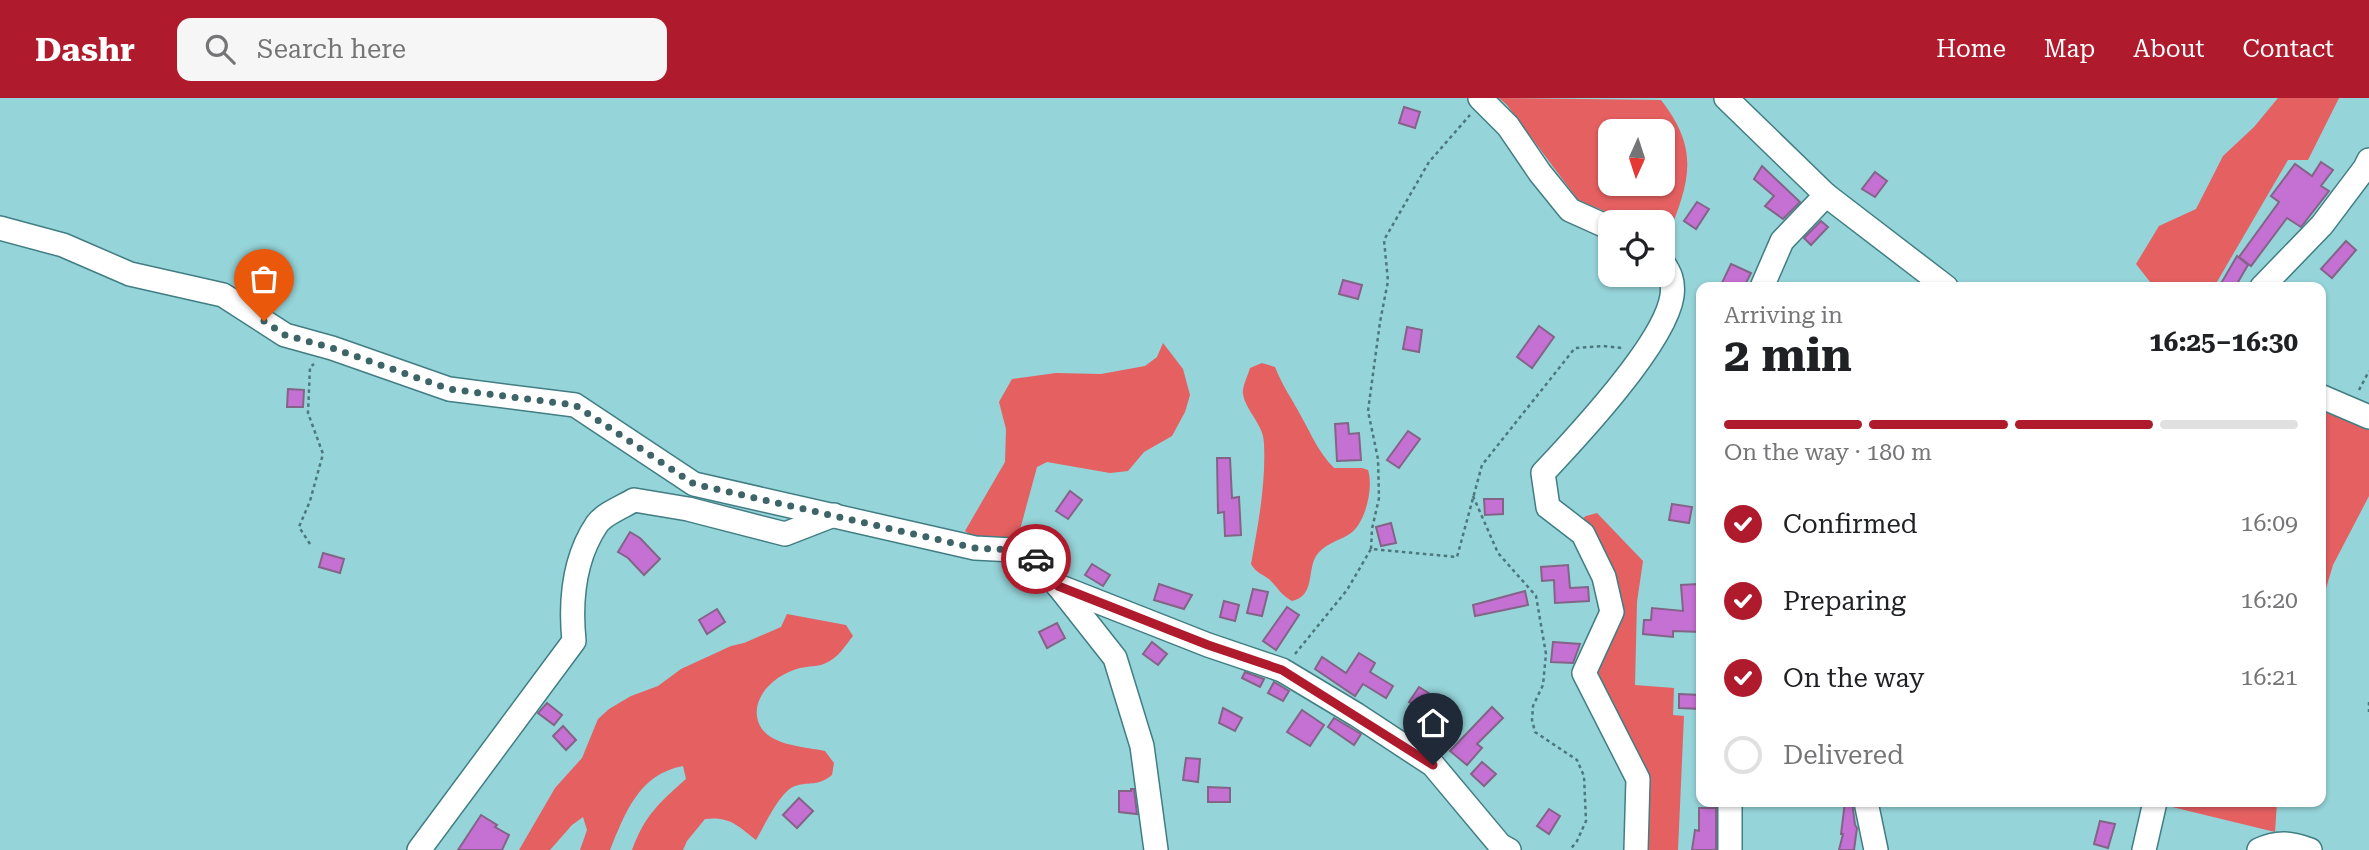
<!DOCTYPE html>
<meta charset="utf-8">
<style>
:root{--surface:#fff;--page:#f6f6f6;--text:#202124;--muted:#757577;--line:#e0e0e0;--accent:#af1b2d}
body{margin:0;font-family:"Roboto Serif",serif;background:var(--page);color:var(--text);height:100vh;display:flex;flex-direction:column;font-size:26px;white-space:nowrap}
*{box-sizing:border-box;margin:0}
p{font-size:23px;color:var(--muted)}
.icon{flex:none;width:38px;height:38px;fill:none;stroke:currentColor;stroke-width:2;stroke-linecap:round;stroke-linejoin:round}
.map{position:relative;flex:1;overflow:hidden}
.side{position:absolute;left:1696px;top:184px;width:630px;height:525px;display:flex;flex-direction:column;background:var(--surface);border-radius:14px;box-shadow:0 2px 5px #0004}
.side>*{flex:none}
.needle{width:46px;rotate:183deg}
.tools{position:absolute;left:1598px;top:21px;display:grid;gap:14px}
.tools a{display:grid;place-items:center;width:77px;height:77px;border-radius:14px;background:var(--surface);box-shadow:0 2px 5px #0004;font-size:35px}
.pin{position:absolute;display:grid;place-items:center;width:60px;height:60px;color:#fff;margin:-72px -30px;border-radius:50% 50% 50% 0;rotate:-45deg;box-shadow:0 0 7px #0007}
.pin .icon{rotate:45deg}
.courier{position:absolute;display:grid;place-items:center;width:70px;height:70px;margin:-35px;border:5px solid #af1b2d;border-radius:50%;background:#fff;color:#222;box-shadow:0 2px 9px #0007}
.headline em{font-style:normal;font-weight:700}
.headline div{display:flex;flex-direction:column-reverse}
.headline{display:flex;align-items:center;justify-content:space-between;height:119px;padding:0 28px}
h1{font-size:46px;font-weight:700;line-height:52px}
.bar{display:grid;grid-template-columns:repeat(4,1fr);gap:10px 7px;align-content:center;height:84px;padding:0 28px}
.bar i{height:9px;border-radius:5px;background:var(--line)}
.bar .on{background:var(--accent)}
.bar p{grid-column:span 4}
ol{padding:0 28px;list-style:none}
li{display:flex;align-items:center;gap:21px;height:77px}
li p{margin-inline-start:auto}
li .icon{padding:7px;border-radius:50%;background:var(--accent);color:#fff;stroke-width:4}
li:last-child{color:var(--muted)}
li i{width:38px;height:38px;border:4px solid var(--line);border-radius:50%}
header{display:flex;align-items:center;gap:42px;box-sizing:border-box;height:98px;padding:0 35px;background:var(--accent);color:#fff}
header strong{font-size:33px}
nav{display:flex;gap:38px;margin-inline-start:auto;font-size:24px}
.search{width:490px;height:63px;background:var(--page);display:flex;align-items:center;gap:18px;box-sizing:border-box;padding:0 24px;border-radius:14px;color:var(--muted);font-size:26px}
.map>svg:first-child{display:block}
</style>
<header>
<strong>Dashr</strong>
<div class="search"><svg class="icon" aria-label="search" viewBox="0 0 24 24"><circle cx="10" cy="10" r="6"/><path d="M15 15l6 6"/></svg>Search here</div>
<nav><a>Home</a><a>Map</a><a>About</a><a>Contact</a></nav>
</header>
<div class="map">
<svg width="2369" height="752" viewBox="0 0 2369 752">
<rect width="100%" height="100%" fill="#95d4d9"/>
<g fill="#e46061" fill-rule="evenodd">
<path d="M1499,0l162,2c40,51 28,83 6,138l-4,-2 -1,-14h-32l-52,-22 -71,-95zM1610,33h52v53h-52z"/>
<polygon points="2278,0 2339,0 2308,62 2288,62 2214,189 2154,189 2136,166 2159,128 2196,111 2223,58 2254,29"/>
<polygon points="1163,245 1183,271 1190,297 1185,314 1172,338 1144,354 1128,373 1110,375 1047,364 1037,369 1018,439 973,439 965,433 1005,364 1006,331 999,304 1012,281 1056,275 1101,276 1145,268 1157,259"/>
<path d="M1262,265l13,4c7,18 17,32 26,49 10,18 18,37 33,52h28l6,2c6,18 -3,56 -20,65 -12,7 -24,9 -32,21 -9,15 -1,40 -24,45 -12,-7 -13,-12 -22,-21 -7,-6 -14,-7 -19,-16 7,-39 15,-80 13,-120 0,-20 -18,-32 -21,-50 -1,-8 5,-18 7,-26z"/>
<polygon points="2321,312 2369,332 2369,398 2333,467 2321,507"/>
<polygon points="1597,415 1643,463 1637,504 1635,587 1674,590 1673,617 1684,618 1678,752 1640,752 1642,681 1590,575 1618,524 1579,423 1586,418"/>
<path d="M787,516l59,11 7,11c-8,10 -15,22 -27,27 -8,4 -18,3 -26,5 -23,6 -46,25 -43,49 5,29 45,29 68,34l9,12 -2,12c-15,12 -21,6 -37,11 -15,5 -31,41 -39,54 -18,-14 -26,-24 -51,-21l-18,22 -4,9h-51c13,-35 27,-47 54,-71l-3,-13c-44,8 -58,47 -73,84h-30l7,-20 -4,-13 -11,8 -22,25h-31l36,-62 27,-30 16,-39 11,-10 22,-13 27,-10 23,-17 50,-23 13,-3 37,-16z"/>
<polygon points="2168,704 2277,704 2275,734 2168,708"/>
</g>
<g fill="#c570d3" stroke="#836487" stroke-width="2">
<polygon points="1404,9 1420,14 1415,30 1399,25"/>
<polygon points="2321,64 2333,72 2321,88 2329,93 2301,129 2287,120 2251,168 2239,159 2279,104 2271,98 2295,66 2312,78"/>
<polygon points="1762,68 1800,104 1783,121 1765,108 1774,98 1754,81"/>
<polygon points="1875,74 1887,83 1875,99 1862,91"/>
<polygon points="1697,104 1709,111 1696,131 1684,123"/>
<polygon points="1821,123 1828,129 1811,147 1804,140"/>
<polygon points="2346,143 2356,152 2332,180 2321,171"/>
<polygon points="2237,158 2248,167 2235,189 2219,189"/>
<polygon points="1731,166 1751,175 1744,189 1720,189"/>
<polygon points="1343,182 1362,187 1358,201 1339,196"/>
<polygon points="1539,228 1554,239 1532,270 1517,259"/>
<polygon points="1407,229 1422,232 1419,254 1403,251"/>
<polygon points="288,291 304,292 303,309 287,309"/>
<polygon points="1348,325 1349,336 1359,335 1361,362 1337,363 1335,326"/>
<polygon points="1408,333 1420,341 1399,370 1387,362"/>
<polygon points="1217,360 1230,360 1232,400 1239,399 1241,437 1225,438 1224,414 1218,415"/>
<polygon points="1070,393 1082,402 1068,421 1056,413"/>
<polygon points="1484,401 1503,401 1503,416 1485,417"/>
<polygon points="1672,406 1692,409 1689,425 1669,422"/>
<polygon points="1391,425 1396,445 1381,448 1376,429"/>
<polygon points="630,434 640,440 660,461 644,477 628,460 618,454"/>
<polygon points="323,455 344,461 340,475 319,469"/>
<polygon points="1092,466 1110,477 1103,488 1085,477"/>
<polygon points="1568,467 1570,490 1588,489 1589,503 1555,505 1554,482 1542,483 1541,469"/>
<polygon points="1159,486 1192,497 1184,511 1154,502"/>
<polygon points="1698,486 1701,534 1673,533 1673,539 1643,536 1644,522 1651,522 1652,510 1683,513 1681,487"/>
<polygon points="1253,491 1268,494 1262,518 1247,515"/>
<polygon points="1525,493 1528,507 1475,518 1473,507"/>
<polygon points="1224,503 1239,507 1235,523 1220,519"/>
<polygon points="1287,509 1299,517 1276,552 1263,543"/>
<polygon points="717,511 725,524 707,536 699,522"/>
<polygon points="1057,525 1065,540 1047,550 1039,534"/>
<polygon points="1152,544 1167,556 1158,567 1143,556"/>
<polygon points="1553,544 1580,546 1573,565 1551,564"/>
<polygon points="1359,555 1375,565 1370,574 1393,588 1386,600 1363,586 1355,598 1315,571 1322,559 1346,575"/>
<polygon points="1245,574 1264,581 1260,589 1242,580"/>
<polygon points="1274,584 1289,593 1283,603 1268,595"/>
<polygon points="1419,589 1435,599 1420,626 1408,620 1415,607 1409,604"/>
<polygon points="1679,596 1701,597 1701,611 1679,610"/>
<polygon points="547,605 562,617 554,627 538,615"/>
<polygon points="1492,609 1503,620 1477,646 1482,650 1467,667 1450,653"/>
<polygon points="1223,610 1242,620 1235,633 1219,625"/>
<polygon points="1302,612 1324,627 1310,648 1287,634"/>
<polygon points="1334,620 1361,636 1354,647 1328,629"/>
<polygon points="563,628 576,642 566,652 553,638"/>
<polygon points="1186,660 1200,661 1198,684 1183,682"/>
<polygon points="1482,664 1496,676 1484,688 1471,676"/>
<polygon points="1208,689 1230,690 1230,704 1208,704"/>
<polygon points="1131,691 1134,691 1137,716 1119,714 1119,693 1131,693"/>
<polygon points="799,700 813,713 797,730 783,717"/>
<polygon points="1845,704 1852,704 1855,727 1857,730 1854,752 1839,752 1843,736 1841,736"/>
<polygon points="1699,710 1716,710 1716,752 1692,752 1695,732 1699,733"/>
<polygon points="1549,711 1560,718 1549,736 1537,728"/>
<polygon points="481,717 497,727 495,729 509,737 502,752 458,752"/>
<polygon points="2100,723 2115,726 2108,750 2094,746"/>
</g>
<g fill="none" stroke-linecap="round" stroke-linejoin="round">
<defs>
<g id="minor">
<polyline points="1480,0 1508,28 1540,75 1570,112 1610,130"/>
<polyline points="1726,0 1826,97 1946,189"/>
<polyline points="0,130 63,147 130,176 223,197 285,237 332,250 449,291 575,307 694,386 975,450 1030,453 1058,488 1208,547 1282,572 1357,617 1433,667 1500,747 1509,752"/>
<polyline points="1762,189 1782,143 1826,97"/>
<polyline points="2262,189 2322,127 2365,70 2369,62"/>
<polyline points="2320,298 2369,319"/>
<polyline points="1059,489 1115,560 1142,648 1156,752"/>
<polyline points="1730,704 1730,752"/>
<polyline points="1866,704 1876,752"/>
<path d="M419,752l155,-209c-4,-40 0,-83 23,-117 7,-10 27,-18 37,-24l54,9 97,25 49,-19"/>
<path d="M1636,752l2,-71 -54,-106 28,-61 -8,-35 -21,-43 -35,-27 -5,-34c34,-36 122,-130 129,-177 2,-15 -2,-23 -10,-35"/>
<polyline points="2144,752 2155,704"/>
<path d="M2259,752c19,-9 32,-7 51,0"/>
</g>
</defs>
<use href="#minor" stroke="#417e83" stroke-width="26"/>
<g stroke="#4c787b" stroke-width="2.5" stroke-dasharray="3.5 3.5" stroke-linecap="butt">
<polyline points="2359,292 2369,273"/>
<polyline points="1473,398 1498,455 1536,498 1546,556 1543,587 1533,608 1532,622 1535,634 1577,662 1584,678 1586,723 1577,743 1570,752"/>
<polyline points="310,446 299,429 310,403 323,356 308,315 310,269 314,266"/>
<polyline points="1371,451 1372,431 1379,400 1378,361 1368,313 1380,224 1388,183 1384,142 1429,64 1470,17"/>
<polyline points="1295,556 1347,492 1371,451 1457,459 1482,367 1575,250 1603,248 1622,250"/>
<polyline points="2369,604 2369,614"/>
</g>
<use href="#minor" stroke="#fff" stroke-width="23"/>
</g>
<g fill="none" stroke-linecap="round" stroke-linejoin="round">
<polyline stroke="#3d6467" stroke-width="7" stroke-dasharray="0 12.6" points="264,223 285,237 332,250 449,291 575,307 694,386 975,450 1030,453 1036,461"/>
<polyline stroke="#af1b2d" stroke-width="9" points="1036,461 1058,488 1208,547 1282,572 1433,667"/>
</g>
</svg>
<div class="tools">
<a><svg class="needle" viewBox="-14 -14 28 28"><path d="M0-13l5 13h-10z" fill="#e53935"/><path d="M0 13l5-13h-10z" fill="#757577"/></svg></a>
<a><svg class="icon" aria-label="locate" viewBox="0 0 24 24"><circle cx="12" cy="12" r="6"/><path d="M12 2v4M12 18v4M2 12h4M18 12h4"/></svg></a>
</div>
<div class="pin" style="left:264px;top:223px;background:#ea580c"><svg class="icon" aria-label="bag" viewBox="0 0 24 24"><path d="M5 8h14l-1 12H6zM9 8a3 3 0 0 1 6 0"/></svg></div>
<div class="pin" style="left:1433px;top:667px;background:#1f2937"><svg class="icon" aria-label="home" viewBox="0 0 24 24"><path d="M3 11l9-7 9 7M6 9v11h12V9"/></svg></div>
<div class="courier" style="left:1036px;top:461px"><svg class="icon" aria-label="car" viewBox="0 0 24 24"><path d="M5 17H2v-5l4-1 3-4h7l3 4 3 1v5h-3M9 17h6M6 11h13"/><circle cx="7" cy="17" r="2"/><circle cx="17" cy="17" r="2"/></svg></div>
<section class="side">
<div class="headline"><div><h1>2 min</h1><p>Arriving in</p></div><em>16:25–16:30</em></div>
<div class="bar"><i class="on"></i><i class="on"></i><i class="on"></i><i></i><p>On the way · 180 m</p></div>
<ol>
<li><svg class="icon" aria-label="check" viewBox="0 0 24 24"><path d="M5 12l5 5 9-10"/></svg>Confirmed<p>16:09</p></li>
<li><svg class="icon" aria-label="check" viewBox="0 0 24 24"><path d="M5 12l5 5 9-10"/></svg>Preparing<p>16:20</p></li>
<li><svg class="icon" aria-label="check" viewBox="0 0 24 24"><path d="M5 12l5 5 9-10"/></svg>On the way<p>16:21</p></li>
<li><i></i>Delivered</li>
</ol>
</section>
</div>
